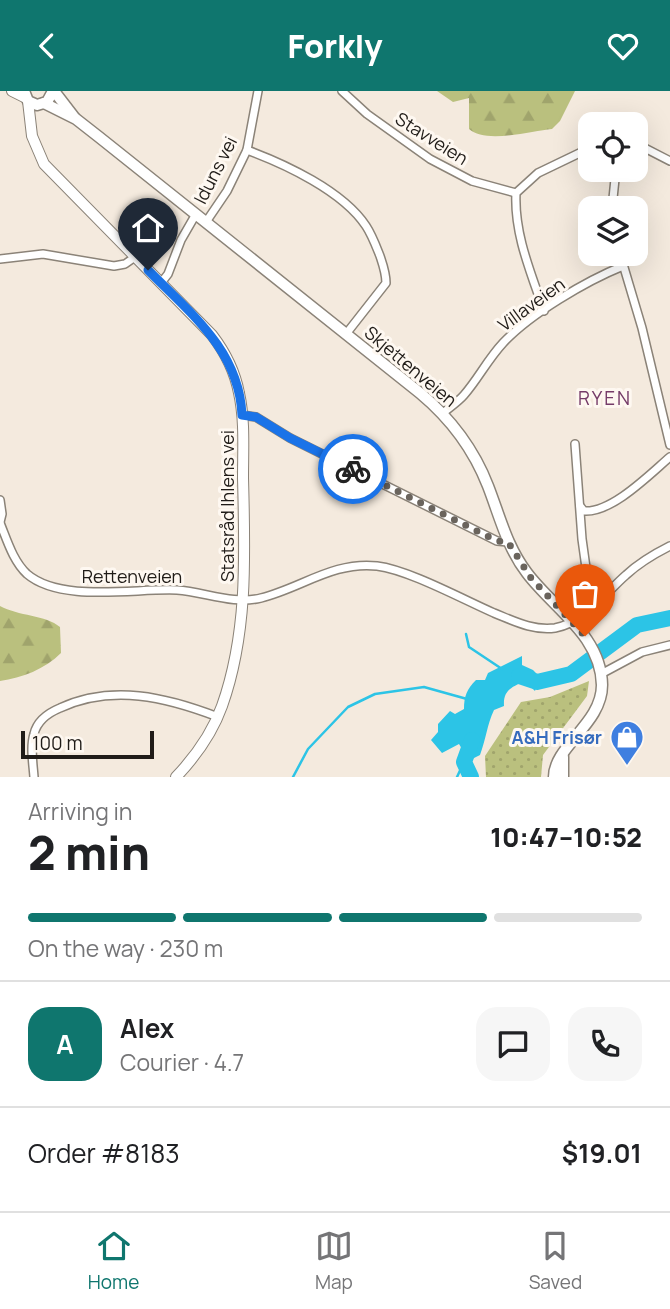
<!DOCTYPE html>
<meta charset="utf-8">
<style>
:root{--surface:#fff;--page:#f6f6f6;--text:#202124;--muted:#757577;--line:#e0e0e0;--accent:#0f766e}
body{margin:0;font-family:Manrope,sans-serif;background:var(--page);color:var(--text);height:100vh;display:flex;flex-direction:column;font-size:26px;white-space:nowrap}
*{box-sizing:border-box;margin:0}
p{font-size:23px;color:var(--muted)}
.icon{flex:none;width:38px;height:38px;fill:none;stroke:currentColor;stroke-width:2;stroke-linecap:round;stroke-linejoin:round}
.map{position:relative;height:686px;overflow:hidden}
.details{display:flex;flex-direction:column;background:var(--surface);flex:1}
.details>*{flex:none}
.buttons{position:absolute;left:578px;top:21px;display:grid;gap:14px}
.buttons a{display:grid;place-items:center;width:70px;height:70px;border-radius:14px;background:var(--surface);box-shadow:0 7px 28px #0002;font-size:35px}
.scale{position:absolute;left:21px;bottom:18px;width:133px;box-sizing:border-box;padding-left:7px;border:4px solid #201c18;border-top:0;font-size:19px;line-height:24px;white-space:nowrap;color:#201c18;-webkit-text-stroke:5px #fef8f1;paint-order:stroke}
.pin{position:absolute;display:grid;place-items:center;width:60px;height:60px;color:#fff;margin:-72px -30px;border-radius:50% 50% 50% 0;rotate:-45deg;box-shadow:0 0 7px #0007}
.pin .icon{rotate:45deg}
.courier{position:absolute;display:grid;place-items:center;width:70px;height:70px;margin:-35px;border:5px solid #1a73e8;border-radius:50%;background:#fff;color:#222;box-shadow:0 2px 9px #0007}
.head em{font-style:normal;font-weight:800}
.head div{display:flex;flex-direction:column-reverse}
.head{display:flex;align-items:center;justify-content:space-between;height:119px;padding:0 28px}
h1{font-size:46px;font-weight:800;line-height:52px}
.bar{display:grid;grid-template-columns:repeat(4,1fr);gap:10px 7px;align-content:center;height:84px;padding:0 28px}
.bar i{height:9px;border-radius:5px;background:var(--line)}
.bar .on{background:var(--accent)}
.bar p{grid-column:span 4}
.line{display:flex;align-items:center;gap:18px;padding:0 28px;border-top:2px solid var(--line)}
.line div{flex:1}
.round{display:grid;place-items:center;flex:none;width:74px;height:74px;border-radius:21px;background:var(--page)}
header{display:flex;justify-content:space-between;align-items:center;height:91px;padding:0 28px;background:var(--accent);color:#fff;font-size:32px;font-weight:800}
.dock{display:flex;justify-content:space-around;align-items:center;height:98px;border-top:2px solid var(--line);background:var(--surface);font-size:19px;color:var(--muted)}
.dock a{display:grid;justify-items:center;gap:4px}
.dock .on{color:var(--accent)}
.map>svg:first-child{display:block}
</style>
<header><svg class="icon" aria-label="back" viewBox="0 0 24 24"><path d="M15 5l-7 7 7 7"/></svg>Forkly<svg class="icon" aria-label="heart" viewBox="0 0 24 24"><path d="M12 20l-8-8c-3-5 5-10 8-4 3-6 11-1 8 4z"/></svg></header>
<div class="map">
<svg width="670" height="686" viewBox="0 0 670 686">
<defs>
<pattern id="forest-firs" width="22" height="20" patternUnits="userSpaceOnUse" patternTransform="scale(1.75)"><rect width="22" height="20" fill="#bac07e"/><path d="M5 1l3.5 6h-7zM16 11l3.5 6h-7z" fill="#a0a46c"/></pattern>
<pattern id="park-dots" width="8" height="8" patternUnits="userSpaceOnUse" patternTransform="scale(1.75)"><rect width="8" height="8" fill="#bac07e"/><path d="M2 2h.1M6 6h.1" fill="none" stroke="#a0a46c" stroke-width="1.8" stroke-linecap="round"/></pattern>
</defs>
<rect width="100%" height="100%" fill="#f4eade"/>
<g fill="url(#forest-firs)">
<path d="M437,0h138l-15,30 -8,8c-21,2 -67,15 -83,0v-31l-16,4z"/>
<path d="M0,515c18,10 46,9 60,21l1,26c-16,16 -39,25 -61,28z"/>
</g>
<polygon fill="url(#park-dots)" points="589,590 587,605 543,664 541,686 486,686 485,665 521,611 550,606"/>
<path fill="#2cc4e6" d="M522,565v9l11,5 7,7 -5,14 -10,-10c-13,6 -22,9 -21,25l-10,4c-7,15 -8,29 -14,45l-10,5 -12,-2 4,-9 -3,-5 -17,9 -11,-13 7,-8v-8l12,-13 5,3 9,-5c0,-13 3,-20 12,-29h9l3,-7z"/>
<g fill="none" stroke-linecap="round" stroke-linejoin="round">
<g stroke="#2cc4e6" stroke-width="2.5">
<polyline points="466,543 469,556 502,578"/>
<polyline points="293,686 308,658 348,616 375,603 424,596 467,608"/>
<polyline points="457,686 464,671"/>
</g>
<g stroke="#2cc4e6" stroke-width="16">
<polyline points="519,585 537,591 571,583 637,534 670,527"/>
<polyline points="471,686 464,671 472,649"/>
</g>
<defs>
<g id="street">
<polyline points="342,0 367,23 430,68 472,90 516,102"/>
<polyline points="635,52 670,70"/>
<path d="M247,59c38,14 96,41 119,76 6,9 10,20 14,30 3,9 6,17 6,27l-40,51"/>
<polyline points="612,117 615,88 618,79"/>
<polyline points="206,131 227,100 247,59 258,0"/>
<polyline points="620,163 642,237 670,354"/>
<polyline points="0,168 43,163 114,175 125,173 135,166"/>
<polyline points="161,192 168,183 181,149 196,123"/>
<path d="M544,220c-13,-38 -30,-77 -28,-118l22,-20 52,-25"/>
<path d="M443,322c7,-6 15,-11 21,-18 14,-16 24,-36 39,-52 27,-29 83,-62 120,-77"/>
<polyline points="242,324 256,326 290,347 497,450 508,451"/>
<polyline points="575,353 582,448 587,484 590,494 601,508"/>
<polyline points="0,409 2,423 0,431"/>
<path d="M580,415l4,5c28,2 66,-37 86,-54"/>
<path d="M0,432c7,17 13,38 27,51 34,29 108,14 150,16 28,2 56,15 84,8 40,-10 73,-37 116,-32 32,4 85,33 117,47 20,8 39,18 61,15 31,-6 49,-34 71,-53 13,-12 28,-21 44,-29"/>
<polyline points="601,583 642,561 670,554"/>
<path d="M34,686c-1,-14 -4,-30 0,-43 3,-13 14,-21 26,-26 52,-24 106,-11 158,9"/>
</g>
<g id="secondary">
<polyline points="12,0 26,7"/>
<path d="M28,10l4,35 12,28 168,171c13,17 23,37 27,58 6,27 4,57 4,85 2,77 5,155 -21,228 -10,28 -26,50 -46,71"/>
</g>
<g id="primary">
<polyline points="24,0 28,10 37,14 47,11 53,0"/>
<polyline points="54,0 74,26"/>
<path d="M44,12l32,16 23,18 321,256c30,25 54,57 68,93 12,31 19,61 39,87 27,36 74,62 75,112 0,39 -48,61 -48,92"/>
<polyline points="563,686 563,666"/>
</g>
</defs>
<use href="#street" stroke="#8b8378" stroke-width="10"/>
<use href="#secondary" stroke="#8b8378" stroke-width="12"/>
<use href="#primary" stroke="#8b8378" stroke-width="13"/>
<use href="#street" stroke="#fff" stroke-width="7"/>
<use href="#secondary" stroke="#fff" stroke-width="10"/>
<use href="#primary" stroke="#fff" stroke-width="10"/>
</g>
<g fill="none" stroke-linecap="round" stroke-linejoin="round">
<polyline stroke="#6a645d" stroke-width="7" stroke-dasharray="0 12.6" points="353,378 497,450 508,451 531,487 585,545"/>
<path stroke="#1a73e8" stroke-width="9" d="M148,179c42,43 91,80 94,145l14,2 34,21 63,31"/>
</g>
<defs>
<symbol id="shop-pin" viewBox="-11 -11 22 30"><path d="M0 17L-7.5 6A9.5 9.5 0 1 1 7.5 6Z" fill="#3f7fe0" stroke="#fef8f1"/><path d="M-5-2.5h2.3a2.7 3.5 0 0 1 5.4 0H5L5.5 6h-11ZM-1.5-2.5h3a1.5 2.3 0 0 0-3 0Z" fill="#fff"/></symbol>
</defs>
<g fill-rule="evenodd">
<use href="#shop-pin" x="608" y="627" width="38" height="52"/>
</g>
<g text-anchor="middle" dominant-baseline="central" stroke-width="6" stroke-linejoin="round" paint-order="stroke">
<g font-size="18" fill="#201c18" stroke="#fef8f1">
<text transform="translate(432 47) rotate(32)">Stavveien</text>
<text transform="translate(215 79) rotate(-63)">Iduns vei</text>
<text transform="translate(531 213) rotate(-36)">Villaveien</text>
<text transform="translate(411 275) rotate(40)">Skjettenveien</text>
<text transform="translate(227 415) rotate(-90)">Statsråd Ihlens vei</text>
<text x="132" y="485">Rettenveien</text>
</g>
<g font-size="18" font-weight="bold" fill="#366cbe" stroke="#fef8f1" text-anchor="end">
<text x="602" y="646">A&amp;H Frisør</text>
</g>
<g font-size="19" letter-spacing="2" fill="#753b68" stroke="#fef8f1">
<text x="605" y="307">RYEN</text>
</g>
</g>
</svg>
<div class="buttons">
<a><svg class="icon" aria-label="locate" viewBox="0 0 24 24"><circle cx="12" cy="12" r="6"/><path d="M12 2v4M12 18v4M2 12h4M18 12h4"/></svg></a>
<a><svg class="icon" aria-label="layers" viewBox="0 0 24 24"><path d="M12 4l9 5-9 5-9-5zM3 14l9 5 9-5"/></svg></a>
</div>
<div class="scale">100 m</div>
<div class="pin" style="left:585px;top:545px;background:#ea580c"><svg class="icon" aria-label="bag" viewBox="0 0 24 24"><path d="M5 8h14l-1 12H6zM9 8a3 3 0 0 1 6 0"/></svg></div>
<div class="pin" style="left:148px;top:179px;background:#1f2937"><svg class="icon" aria-label="home" viewBox="0 0 24 24"><path d="M3 11l9-7 9 7M6 9v11h12V9"/></svg></div>
<div class="courier" style="left:353px;top:378px"><svg class="icon" aria-label="bike" viewBox="0 0 24 24"><circle cx="6" cy="16" r="4"/><circle cx="18" cy="16" r="4"/><path d="M6 16l4-8h5l3 8M10 8l3 8H6M13 5h3"/></svg></div>
</div>
<section class="details">
<div class="head"><div><h1>2 min</h1><p>Arriving in</p></div><em>10:47–10:52</em></div>
<div class="bar"><i class="on"></i><i class="on"></i><i class="on"></i><i></i><p>On the way · 230 m</p></div>
<div class="line" style="height:126px"><b class="round" style="background:var(--accent);color:#fff">A</b><div><b>Alex</b><p>Courier · 4.7</p></div><a class="round"><svg class="icon" aria-label="chat" viewBox="0 0 24 24"><path d="M4 5h16v11H9l-5 4z"/></svg></a><a class="round"><svg class="icon" aria-label="phone" viewBox="0 0 24 24"><path d="M5 4h4l2 5-3 2q2 4 5 5l2-3 5 2v4C11 20 4 13 5 4z"/></svg></a></div>
<div class="line" style="height:91px"><div>Order #8183</div><b>$19.01</b></div>
</section>
<nav class="dock">
<a class="on"><svg class="icon" aria-label="home" viewBox="0 0 24 24"><path d="M3 11l9-7 9 7M6 9v11h12V9"/></svg>Home</a>
<a><svg class="icon" aria-label="map" viewBox="0 0 24 24"><path d="M3 6l6-2 6 2 6-2v14l-6 2-6-2-6 2zM9 4v14M15 6v14"/></svg>Map</a>
<a><svg class="icon" aria-label="saved" viewBox="0 0 24 24"><path d="M7 4h10v16l-5-4-5 4z"/></svg>Saved</a>
</nav>
